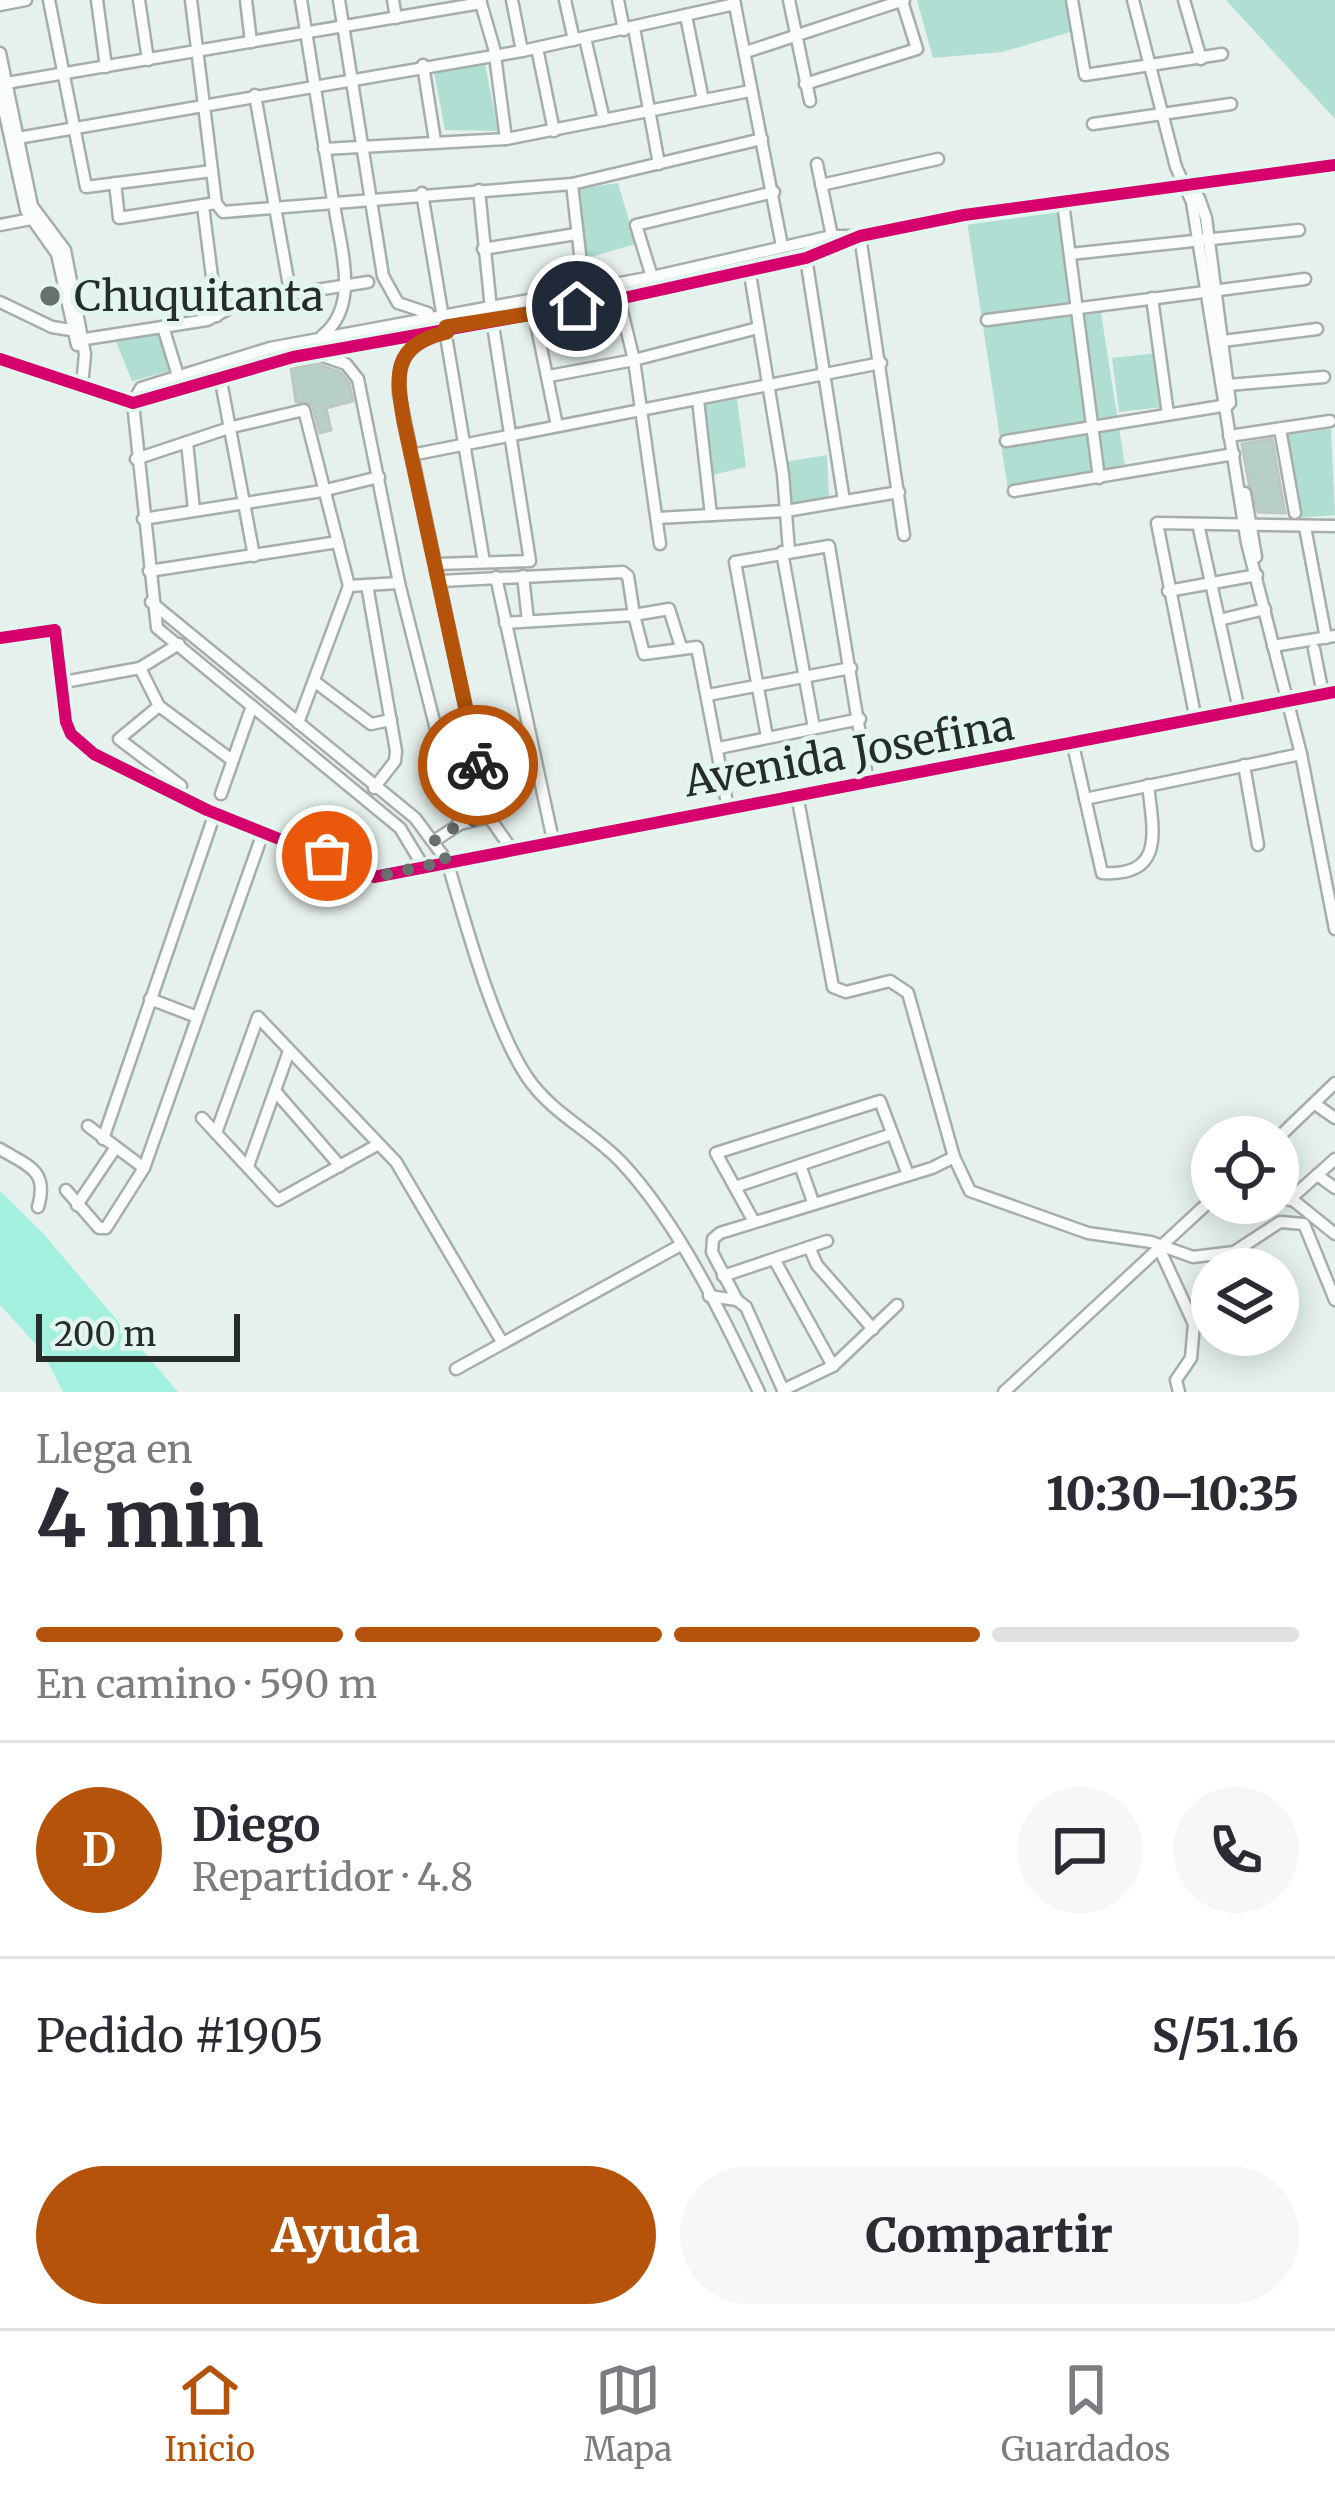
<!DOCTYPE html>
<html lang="es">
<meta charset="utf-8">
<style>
:root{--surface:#fff;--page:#f7f7f7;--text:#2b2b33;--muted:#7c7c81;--line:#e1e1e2;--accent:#b45309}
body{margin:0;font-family:Merriweather,serif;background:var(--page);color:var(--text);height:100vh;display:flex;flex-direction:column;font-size:45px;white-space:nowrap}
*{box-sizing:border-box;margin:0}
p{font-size:39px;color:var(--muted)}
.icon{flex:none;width:66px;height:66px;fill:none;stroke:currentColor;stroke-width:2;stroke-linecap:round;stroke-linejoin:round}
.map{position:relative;height:1392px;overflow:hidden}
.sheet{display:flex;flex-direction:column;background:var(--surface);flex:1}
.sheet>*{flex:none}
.fabs{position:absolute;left:1191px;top:1116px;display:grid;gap:24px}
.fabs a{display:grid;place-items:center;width:108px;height:108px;border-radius:50%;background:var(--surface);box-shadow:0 6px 30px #0003;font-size:60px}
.scale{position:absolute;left:36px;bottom:30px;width:204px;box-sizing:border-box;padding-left:12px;border:6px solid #252c2a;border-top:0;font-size:33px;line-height:42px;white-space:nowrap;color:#252c2a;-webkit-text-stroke:9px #e2f5ef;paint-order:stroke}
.pin{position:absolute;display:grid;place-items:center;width:102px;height:102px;color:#fff;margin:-51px;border:6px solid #fff;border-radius:50%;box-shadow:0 3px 12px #0007}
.courier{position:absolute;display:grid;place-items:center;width:120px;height:120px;margin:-60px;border:9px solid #b45309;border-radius:50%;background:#fff;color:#222;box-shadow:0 3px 15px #0007}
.headline em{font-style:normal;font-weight:800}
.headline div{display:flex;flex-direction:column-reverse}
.headline{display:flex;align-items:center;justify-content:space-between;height:204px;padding:0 36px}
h1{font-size:78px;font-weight:800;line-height:90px}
.bar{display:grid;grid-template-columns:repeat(4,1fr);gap:18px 12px;align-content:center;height:144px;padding:0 36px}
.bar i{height:15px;border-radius:9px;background:var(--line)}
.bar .on{background:var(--accent)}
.bar p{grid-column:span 4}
.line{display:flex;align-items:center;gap:30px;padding:0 36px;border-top:3px solid var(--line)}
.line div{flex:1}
.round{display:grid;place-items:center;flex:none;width:126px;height:126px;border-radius:63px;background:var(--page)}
.cta{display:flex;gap:24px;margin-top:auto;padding:24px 36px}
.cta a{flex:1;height:138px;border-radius:72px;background:var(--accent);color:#fff;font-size:48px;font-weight:800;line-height:138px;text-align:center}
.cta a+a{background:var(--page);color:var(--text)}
.tab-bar{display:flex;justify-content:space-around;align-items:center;height:168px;border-top:3px solid var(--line);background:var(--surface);font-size:33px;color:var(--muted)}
.tab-bar a{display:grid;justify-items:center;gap:6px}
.tab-bar .on{color:var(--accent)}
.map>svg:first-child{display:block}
</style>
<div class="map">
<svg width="1335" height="1392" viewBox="0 0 1335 1392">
<rect width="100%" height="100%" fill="#e6f1ee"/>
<g fill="#b1ded2">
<polygon points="917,0 1067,0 1074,31 1002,52 933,58"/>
<polygon points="1226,0 1335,0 1335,119"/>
<polygon points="485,64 498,131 445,130 434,72"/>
<polygon points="618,183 636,244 587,258 578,189"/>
<polygon points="1057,210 1075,308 1100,307 1127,478 1009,497 967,221"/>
<polygon points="158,334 170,371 132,381 116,342"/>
<polygon points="1157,353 1163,407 1119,412 1112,358"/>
<polygon points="737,399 746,467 713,475 705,405"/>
<polygon points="1331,429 1335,515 1299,518 1286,435"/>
<polygon points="827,455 829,498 792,504 785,462"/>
</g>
<polygon fill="#a3f0de" points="0,1191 41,1231 178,1392 63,1392 43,1352 0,1305"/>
<g fill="#b6cfc9" stroke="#bdc6c3" stroke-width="3">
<polygon points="314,363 340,372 349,383 353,401 326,408 331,430 320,433 312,404 296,402 291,368"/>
<polygon points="1272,439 1285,513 1258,512 1249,484 1242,444"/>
</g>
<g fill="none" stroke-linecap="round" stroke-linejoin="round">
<defs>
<g id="minor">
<polyline points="49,0 86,187 212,171"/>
<polyline points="97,0 106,67"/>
<polyline points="139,0 148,60"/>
<polyline points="191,0 216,203 223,212 572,184 762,139"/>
<polyline points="246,0 251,42"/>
<polyline points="301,0 333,201"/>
<polyline points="339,0 383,276 398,303 428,313"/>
<polyline points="393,0 396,18"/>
<polyline points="480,0 494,48 506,139"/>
<polyline points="512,0 522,51"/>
<polyline points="565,0 574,40"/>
<polyline points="618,0 624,30"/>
<polyline points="734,0 782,246"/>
<polyline points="789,0 810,101"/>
<polyline points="1072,0 1085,75 1222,54"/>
<polyline points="1133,0 1176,167 1192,202 1247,543 1301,754 1335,929"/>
<polyline points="1184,0 1201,59"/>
<polyline points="0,5 26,0"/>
<polyline points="686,16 703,100"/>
<polyline points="634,28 659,164"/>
<polyline points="585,38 604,120"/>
<polyline points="537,48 554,131"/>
<polyline points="746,52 904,0"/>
<polyline points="0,53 32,206 65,250 85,354 82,386"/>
<polyline points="423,65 435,141"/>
<polyline points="0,84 481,3"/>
<polyline points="805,84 917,49 902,1"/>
<polyline points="0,91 26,210 57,254 77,345"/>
<polyline points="255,95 291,297"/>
<polyline points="1093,124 1231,104"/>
<polyline points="12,139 522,51 735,4"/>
<polyline points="324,149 506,139 750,91"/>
<polyline points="817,164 832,236"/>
<polyline points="115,183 119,218 216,203"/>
<polyline points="572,184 584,289"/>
<polyline points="1186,184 1199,198 1206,218 1230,403"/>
<polyline points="821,185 938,159"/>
<polyline points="422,193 484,562"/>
<polyline points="1063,203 1099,478"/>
<polyline points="203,206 217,316"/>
<polyline points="0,225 31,219"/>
<polyline points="860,236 904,535"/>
<polyline points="483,249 576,234"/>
<polyline points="1070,254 1299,230"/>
<polyline points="806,258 844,501"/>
<polyline points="749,268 783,474 789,551"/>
<polyline points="652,277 636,225 774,192"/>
<polyline points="1152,298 1168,414"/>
<polyline points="619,299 634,360 660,544"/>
<polyline points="0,302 52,327 71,330"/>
<polyline points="534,313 557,426"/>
<polyline points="987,320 1305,279"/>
<polyline points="163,327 179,379"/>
<path d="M436,335c-31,11 -39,28 -37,59l90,423 21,30"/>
<path d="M322,336c38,-30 19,-86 13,-126"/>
<polyline points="79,340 207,320 244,301 368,282"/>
<polyline points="1223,341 1317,329"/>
<polyline points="317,354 346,364 358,379 399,583 460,824"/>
<polyline points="0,359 133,403 293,357 619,299 806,258 860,236 964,215 1335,165"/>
<polyline points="220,376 254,556"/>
<polyline points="549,376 634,360 758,328"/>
<polyline points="1228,385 1324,377"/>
<polyline points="698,400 711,515"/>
<polyline points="133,402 141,388 270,348 652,277 832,236 851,236"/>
<polyline points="133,403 157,628 400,828 423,866"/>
<polyline points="1280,429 1295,513"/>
<polyline points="1229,436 1330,421"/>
<polyline points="1006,441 1228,405"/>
<polyline points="187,442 194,510"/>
<polyline points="411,455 881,363"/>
<polyline points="136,459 232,427 304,410 349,586 399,583"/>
<polyline points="1014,491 1234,454"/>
<polyline points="1245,493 1256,557"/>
<polyline points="657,518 786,511 899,492"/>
<polyline points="143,519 322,491 379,477"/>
<polyline points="1198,524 1239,710"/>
<polyline points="1305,527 1326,638"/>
<polyline points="782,552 814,728"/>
<polyline points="436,564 530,561 492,319 479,190"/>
<polyline points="149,571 338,542"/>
<polyline points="523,576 528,621"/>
<polyline points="496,577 553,840"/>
<polyline points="440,581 623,572 628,576 634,615 669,609 681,647"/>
<polyline points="367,585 396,751 395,761 374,788"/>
<polyline points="1168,591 1257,575"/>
<path d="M151,602l264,216 32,43c19,63 45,163 80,216 26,38 65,54 95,86 56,60 102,155 137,229"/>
<polyline points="1219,620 1265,609"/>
<polyline points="505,623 634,615 644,654 697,647 728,808"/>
<polyline points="0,638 55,630 66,722 71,734 94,754 207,810 374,877 1335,692"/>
<polyline points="1273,646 1335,636"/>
<polyline points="1314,649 1323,694"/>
<polyline points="140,668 159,706 232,760"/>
<polyline points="314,681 371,724 391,720"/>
<polyline points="64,682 140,668 179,644"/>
<polyline points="708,695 851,668"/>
<polyline points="159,706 119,739 181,786"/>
<polyline points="1196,720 1157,523 1335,526"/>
<polyline points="298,723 349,586"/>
<polyline points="767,737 735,562 829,546 868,783"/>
<path d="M1073,745l29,128c64,4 51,-43 46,-88"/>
<polyline points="719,748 860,719"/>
<polyline points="1244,765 1258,845"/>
<polyline points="221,794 252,706"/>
<polyline points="797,795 833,987 846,992 890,981 908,993 954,1157 970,1191 1088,1233 1151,1242 1193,1257 1234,1252 1280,1222 1304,1224 1335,1300"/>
<polyline points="1085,799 1301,754"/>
<polyline points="434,841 460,824 489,817"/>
<polyline points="150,999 197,1017"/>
<polyline points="275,1091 340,1166"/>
<polyline points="1315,1104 1335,1118"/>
<polyline points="202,1118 278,1200 377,1145"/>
<polyline points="88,1126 144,1168"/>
<polyline points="216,1133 258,1017 396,1162 502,1342"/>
<polyline points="1278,1138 1335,1083"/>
<polyline points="103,1139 215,813"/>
<path d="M0,1149c28,17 49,21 38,58"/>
<polyline points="800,1165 813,1202"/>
<polyline points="248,1166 289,1051"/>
<polyline points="1317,1175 1335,1188"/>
<polyline points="735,1187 892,1134"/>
<polyline points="1278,1188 1335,1234"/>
<polyline points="66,1190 99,1228 106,1228 144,1168 264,830"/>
<polyline points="1289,1200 1335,1159"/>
<polyline points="77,1205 114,1150"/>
<polyline points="753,1220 716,1153 880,1101 907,1172"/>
<polyline points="809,1247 817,1265 873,1329"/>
<polyline points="1159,1248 1194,1324 1191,1358 1176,1380 1179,1392"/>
<polyline points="774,1259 833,1366"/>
<polyline points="723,1276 827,1241"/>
<polyline points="709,1296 737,1300 746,1307 784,1392"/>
<polyline points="737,1300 712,1252 713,1239 720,1233 932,1168 954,1157"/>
<polyline points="456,1369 679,1246"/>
<polyline points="783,1390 833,1366 897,1305"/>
<polyline points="1004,1392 1212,1199"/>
</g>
</defs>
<use href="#minor" stroke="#a6aeac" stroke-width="15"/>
<use href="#minor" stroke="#fbfdfc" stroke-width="10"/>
<defs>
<g id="cycleway">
<polyline points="0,359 133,403 293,357 619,299 806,258 860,236 964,215 1335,165"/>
<polyline points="0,638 55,630 66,722 71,734 94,754 207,810 374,877 1335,692"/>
</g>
</defs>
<use href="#cycleway" stroke="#e2f5ef" stroke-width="20"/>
<use href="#cycleway" stroke="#d6006c" stroke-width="12"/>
</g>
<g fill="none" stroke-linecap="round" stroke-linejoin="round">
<polyline stroke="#69716f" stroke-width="12" stroke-dasharray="0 21.6" points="327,856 374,877 447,861 434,841 460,824 489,817 478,765"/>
<path stroke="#b45309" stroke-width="15" d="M478,765l-74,-343c-8,-47 -13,-77 43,-90l-1,-5 131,-21"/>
</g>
<circle fill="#69716f" stroke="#e2f5ef" stroke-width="4.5" cx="50" cy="296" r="12"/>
<g text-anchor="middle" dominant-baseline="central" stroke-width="10" stroke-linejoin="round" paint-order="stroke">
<g font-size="42" fill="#252c2a" stroke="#e2f5ef" text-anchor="start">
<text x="74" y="296">Chuquitanta</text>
</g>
<g font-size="42" fill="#252c2a" stroke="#e2f5ef">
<text transform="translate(849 753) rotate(-10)">Avenida Josefina</text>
</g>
</g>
</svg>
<div class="fabs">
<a><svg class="icon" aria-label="locate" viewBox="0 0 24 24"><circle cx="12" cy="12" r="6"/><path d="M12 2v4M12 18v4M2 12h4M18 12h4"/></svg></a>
<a><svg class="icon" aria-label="layers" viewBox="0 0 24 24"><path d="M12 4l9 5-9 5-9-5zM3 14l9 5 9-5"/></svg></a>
</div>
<div class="scale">200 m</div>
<div class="pin" style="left:327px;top:856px;background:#ea580c"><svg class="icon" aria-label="bag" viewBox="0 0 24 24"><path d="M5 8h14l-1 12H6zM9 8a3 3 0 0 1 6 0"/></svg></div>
<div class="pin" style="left:577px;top:306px;background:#1f2937"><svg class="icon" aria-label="home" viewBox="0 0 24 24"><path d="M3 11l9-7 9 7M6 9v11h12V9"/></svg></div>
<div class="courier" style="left:478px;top:765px"><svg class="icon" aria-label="bike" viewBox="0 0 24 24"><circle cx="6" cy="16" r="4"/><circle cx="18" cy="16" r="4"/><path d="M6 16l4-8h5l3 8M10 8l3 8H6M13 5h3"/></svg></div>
</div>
<section class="sheet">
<div class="headline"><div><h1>4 min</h1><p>Llega en</p></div><em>10:30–10:35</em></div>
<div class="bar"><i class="on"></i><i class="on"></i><i class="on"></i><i></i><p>En camino · 590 m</p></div>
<div class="line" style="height:216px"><b class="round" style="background:var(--accent);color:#fff">D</b><div><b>Diego</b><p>Repartidor · 4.8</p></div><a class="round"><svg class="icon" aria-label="chat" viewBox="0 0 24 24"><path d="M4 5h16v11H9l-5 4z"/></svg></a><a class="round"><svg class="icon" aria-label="phone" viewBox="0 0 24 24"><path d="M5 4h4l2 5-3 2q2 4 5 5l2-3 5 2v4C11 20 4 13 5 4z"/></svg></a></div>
<div class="line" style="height:156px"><div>Pedido #1905</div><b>S/51.16</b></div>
<div class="cta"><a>Ayuda</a><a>Compartir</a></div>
</section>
<nav class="tab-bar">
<a class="on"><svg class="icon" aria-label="home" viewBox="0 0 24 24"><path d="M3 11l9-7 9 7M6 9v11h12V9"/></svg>Inicio</a>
<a><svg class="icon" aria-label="map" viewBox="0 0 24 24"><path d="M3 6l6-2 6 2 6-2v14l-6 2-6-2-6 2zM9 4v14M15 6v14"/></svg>Mapa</a>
<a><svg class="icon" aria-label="saved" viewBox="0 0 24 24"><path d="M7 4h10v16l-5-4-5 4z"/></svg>Guardados</a>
</nav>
